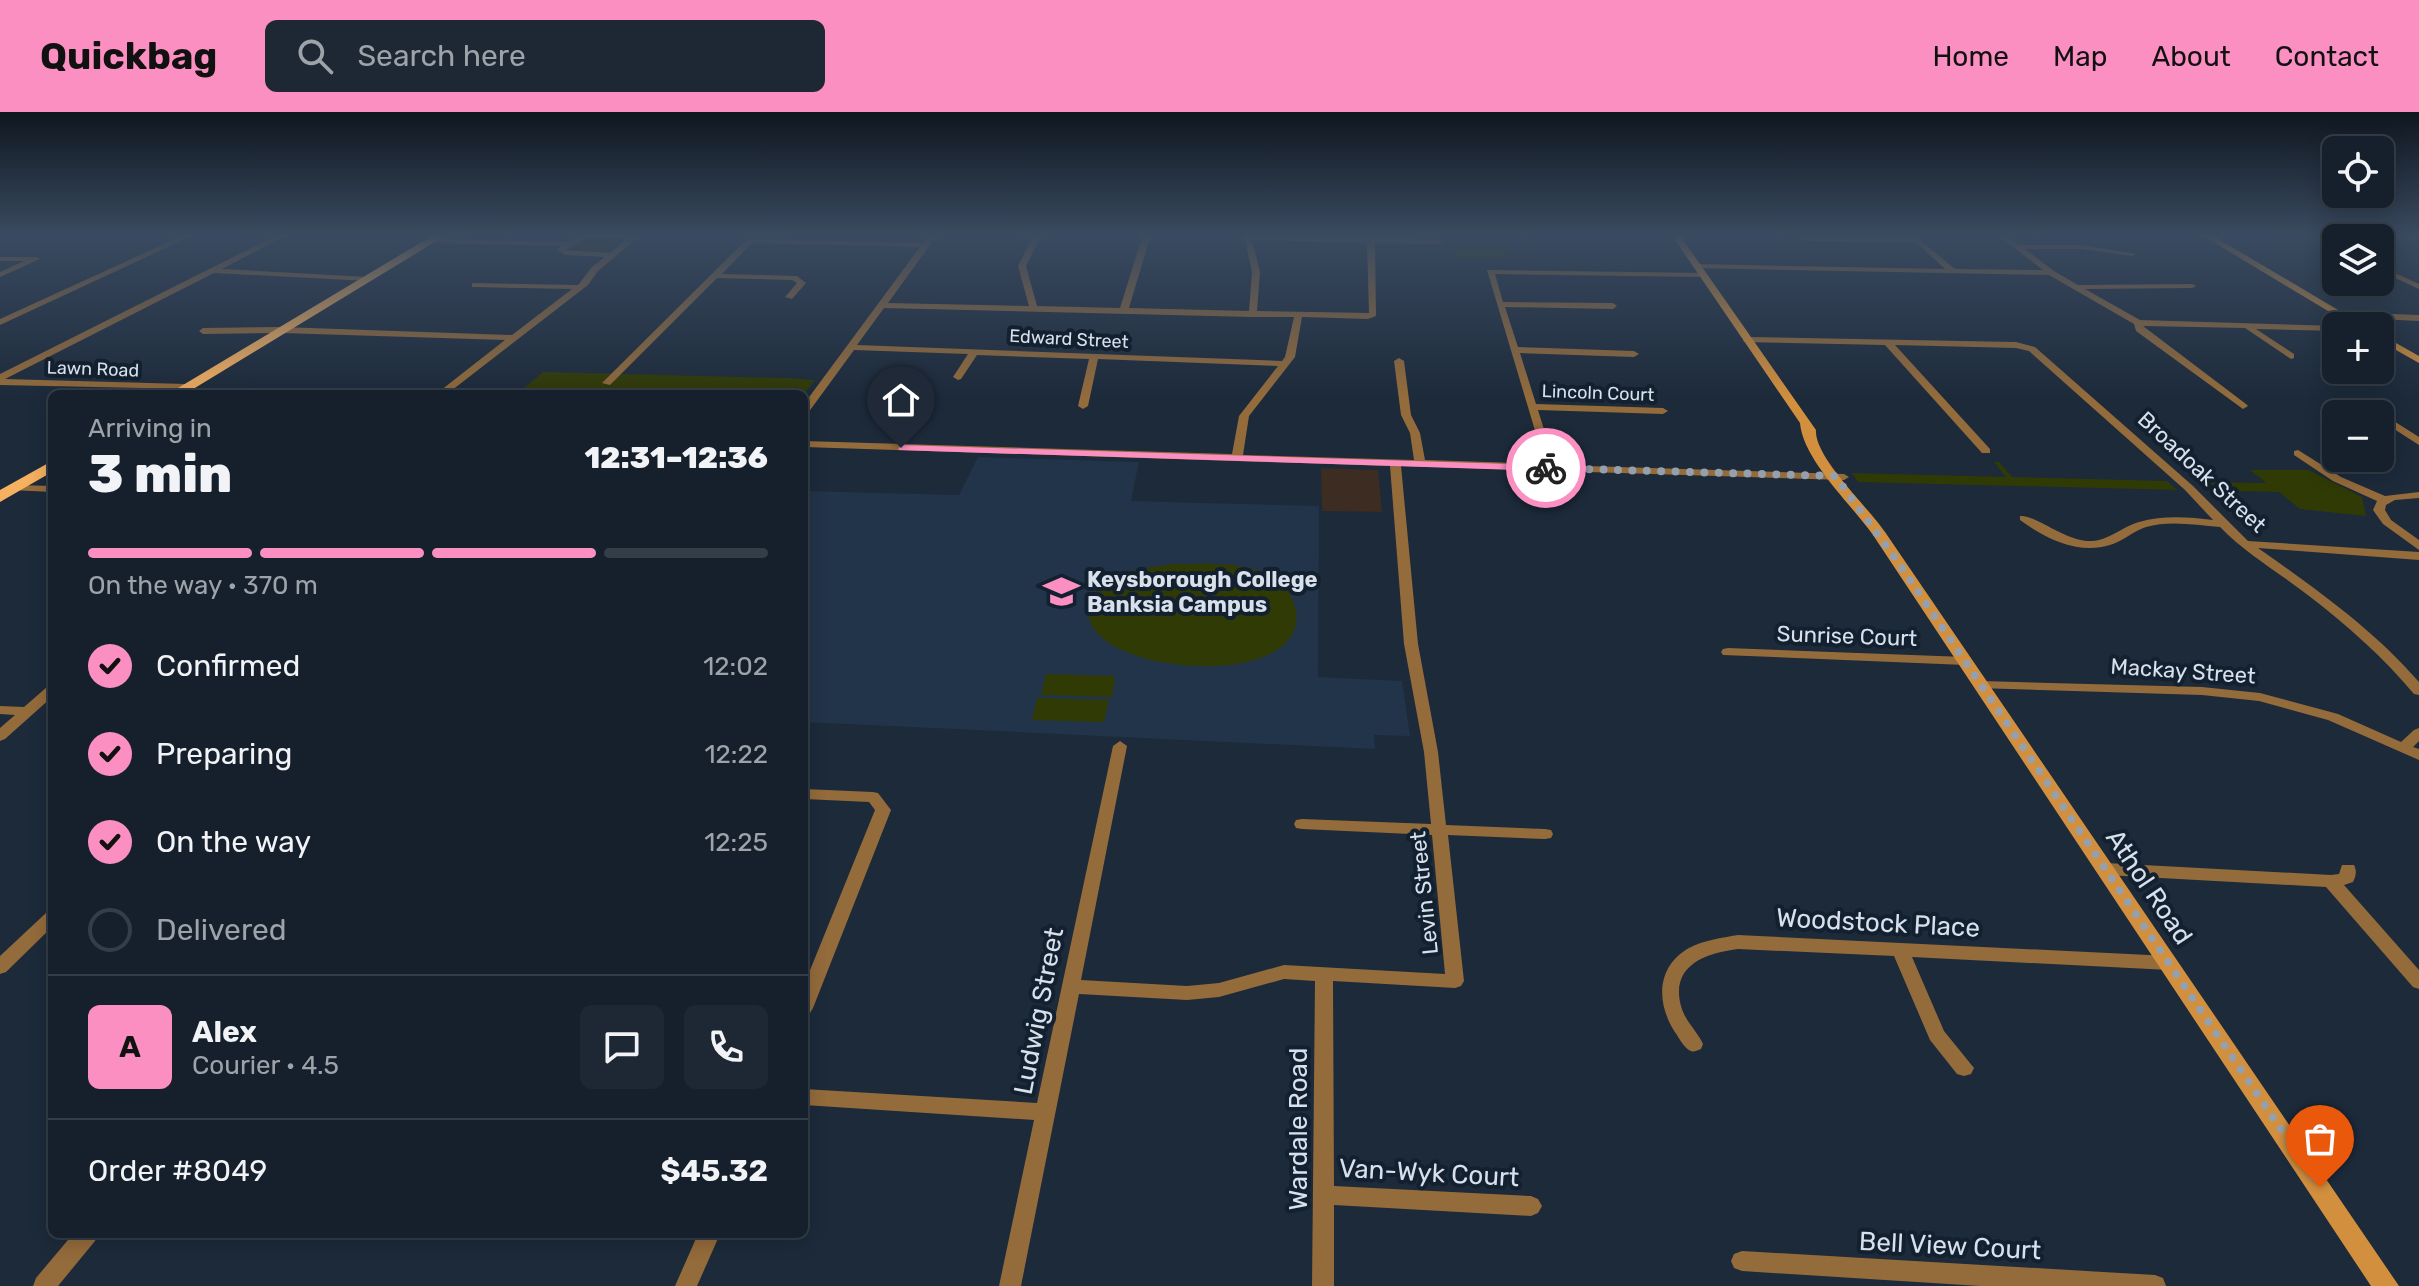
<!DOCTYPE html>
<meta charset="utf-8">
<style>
:root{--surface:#15202c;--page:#1e2834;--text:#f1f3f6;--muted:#9da3a9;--line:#343e48;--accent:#fc8fc1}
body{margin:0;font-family:Rubik,sans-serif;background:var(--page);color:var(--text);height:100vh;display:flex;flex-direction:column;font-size:30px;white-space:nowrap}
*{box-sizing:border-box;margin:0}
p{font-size:26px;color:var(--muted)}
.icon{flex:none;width:44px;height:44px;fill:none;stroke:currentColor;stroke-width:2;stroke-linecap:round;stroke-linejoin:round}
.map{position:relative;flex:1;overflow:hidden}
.side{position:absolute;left:48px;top:278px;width:760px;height:848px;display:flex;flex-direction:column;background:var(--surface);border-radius:12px;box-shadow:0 4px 20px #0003,0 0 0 2px var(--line)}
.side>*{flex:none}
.tools{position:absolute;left:2322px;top:24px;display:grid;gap:16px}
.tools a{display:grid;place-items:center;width:72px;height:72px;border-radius:12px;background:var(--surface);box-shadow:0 4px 20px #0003,0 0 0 2px var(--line);font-size:40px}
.pin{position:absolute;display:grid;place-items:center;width:68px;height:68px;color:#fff;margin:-82px -34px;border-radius:50% 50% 50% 0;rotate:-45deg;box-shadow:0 0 8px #0007}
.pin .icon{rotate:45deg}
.courier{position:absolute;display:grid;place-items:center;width:80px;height:80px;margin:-40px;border:6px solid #fc8fc1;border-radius:50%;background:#fff;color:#222;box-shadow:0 2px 10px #0007}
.overview em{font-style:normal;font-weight:800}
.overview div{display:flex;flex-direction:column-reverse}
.overview{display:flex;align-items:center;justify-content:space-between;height:136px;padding:0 40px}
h1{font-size:52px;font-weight:800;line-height:60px}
.bar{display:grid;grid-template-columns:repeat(4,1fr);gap:12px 8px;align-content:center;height:96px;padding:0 40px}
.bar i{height:10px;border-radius:6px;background:var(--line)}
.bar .current{background:var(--accent)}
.bar p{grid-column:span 4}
.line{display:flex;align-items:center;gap:20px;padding:0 40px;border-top:2px solid var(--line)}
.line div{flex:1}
.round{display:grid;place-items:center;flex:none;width:84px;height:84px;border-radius:12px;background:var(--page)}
ol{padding:0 40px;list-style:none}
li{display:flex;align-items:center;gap:24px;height:88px}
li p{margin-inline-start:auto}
li .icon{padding:8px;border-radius:50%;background:var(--accent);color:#111;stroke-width:4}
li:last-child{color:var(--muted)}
li i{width:44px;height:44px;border:4px solid var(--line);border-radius:50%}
header{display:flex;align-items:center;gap:48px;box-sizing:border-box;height:112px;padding:0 40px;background:var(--accent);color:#111}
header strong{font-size:38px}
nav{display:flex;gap:44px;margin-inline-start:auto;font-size:28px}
.search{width:560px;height:72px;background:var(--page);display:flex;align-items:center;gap:20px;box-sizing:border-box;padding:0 28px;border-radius:12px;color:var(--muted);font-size:30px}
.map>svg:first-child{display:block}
</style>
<header>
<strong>Quickbag</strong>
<div class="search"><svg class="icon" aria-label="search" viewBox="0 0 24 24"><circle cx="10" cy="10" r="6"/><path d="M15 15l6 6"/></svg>Search here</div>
<nav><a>Home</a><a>Map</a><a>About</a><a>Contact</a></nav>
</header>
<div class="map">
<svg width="2419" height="1174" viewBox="0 0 2419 1174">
<rect width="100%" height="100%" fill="#1c2a3a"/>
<polygon fill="#3c2c22" points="1321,356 1378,358 1382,400 1322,399"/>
<polygon fill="#223449" points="978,345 1139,350 1131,389 1319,394 1318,565 1402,569 1410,624 1374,623 1375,637 804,610 804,379 959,383"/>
<g fill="#303a05">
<polygon points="592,125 623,125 626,127 603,140 567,137 581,126"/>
<polygon points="1449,132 1509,134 1511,138 1506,138 1509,146 1457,146 1455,138 1445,134"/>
<polygon points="543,260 789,266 815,268 804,282 517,282"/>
<polygon points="1994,350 1999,350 2012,365 2167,369 2177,378 1858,370 1852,361 2006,365"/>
<polygon points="2250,358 2309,358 2362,385 2366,404 2300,397 2279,380 2207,378 2198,370 2266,371"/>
<path d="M1174,452c35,0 99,-6 117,32 47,102 -226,83 -201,6 10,-32 56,-34 84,-38z"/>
<polygon points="1046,562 1115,564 1112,585 1041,583"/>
<polygon points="1037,586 1109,588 1104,610 1032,608"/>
</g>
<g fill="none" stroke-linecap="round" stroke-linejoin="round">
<g fill="#946b3b" fill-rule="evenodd">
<polygon points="186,122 196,122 0,213 0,207"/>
<polygon points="279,122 289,122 222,157 368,165 372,167 368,169 214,161 5,267 186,272 191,275 189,277 0,273 0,262"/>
<path d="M584,122h58l-44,37 -10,14 -141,109h-11l69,-54 -223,-7 -79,1 -4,-3 4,-3 79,-1 230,8 60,-46 -97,-2h-3v-4l106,2 14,-18 13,-10 -39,-2 -9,-5 4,-4 -130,-3h-3v-4l139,3zM586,126h42l-18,15 -44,-3z"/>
<path d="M930,122h8l-50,69 141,3 -11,-40 16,-32h8l-16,32 11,40 83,2 23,-74h8l-22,74 120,3 3,-39 -7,-32 -3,-2 1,-4 198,6v4h-3l-63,-1 1,73 -8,3 -66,-2 -7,40 -46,59 -6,39 171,5 -4,-27 -9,-18 -7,-54 5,-3 5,3 7,54 9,18 5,27 120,4 -58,-194 219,3 1,2 -4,2 -208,-3 8,28 110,1 4,3 -4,3 -108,-2 13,40 116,4 5,3 -5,3 -114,-4 16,51 127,4 5,3 -5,3 -125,-4 17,55 289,9 5,3 -5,3 -443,-14 17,178 20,108 8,73 99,4 6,1 2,4 -2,4 -6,1 -97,-4 16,146 -3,5 -6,2 -122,-7 1,205 197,10 7,3 4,7 -4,7 -7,3 -197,-11v81h-22l3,-305 -31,-2 -65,18 -32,3 -108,-6 -58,292h-22l35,-166 -230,-15v-16l233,14 76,-357 7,-5 7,5 -46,234 106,6 32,-3 65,-18 161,9 -13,-139 -130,-6 -6,-1 -2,-4 2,-4 6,-1 129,5 -7,-72 -20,-108 -14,-178 -586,-19v-6l428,13 7,-38 39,-50 -180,-7 -10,47 -5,3 -5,-3 11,-47 -112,-4 -16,24 -3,1 -5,-3 15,-23 -114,-4 -46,63 -4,1v-10l116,-157 -168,-4 -30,31 75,2 9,7 -14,16 -7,-2 12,-14 -5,-3 -75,-2 -107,107 -8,-2 145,-144 177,4zM1252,128l115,3 2,70 -112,-2 3,-39zM884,196l369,9h41l-9,40 -3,4 -425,-16z"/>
<polygon points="1996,122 2005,122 2019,133 2082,133 2136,142 2132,144 2082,137 2025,137 2054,159 2078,173 2192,172 2196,174 2192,176 2085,177 2140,208 2339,214 2336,214 2336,219 2256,217 2294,242 2294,246 2291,247 2245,216 2143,214 2246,292 2248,294 2243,297 2136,219 2134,212 2049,163 1696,156 1692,154 1696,152 1945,157 1917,131 1803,129 1799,127 1803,125 1911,127 1910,125 1914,123 1955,157 2043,158"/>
<polygon points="2313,122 2414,122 2419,124 2419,128 2317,124"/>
<polygon points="0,145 36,145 40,147 0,165 0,160 24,149 0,149"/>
<polygon points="2380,154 2419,172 2419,177 2380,159"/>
<polygon points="2341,200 2419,203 2419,209 2338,205 2338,201"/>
<path d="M1747,225l269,5 19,5 158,139 55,55 171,11v8l-161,-12c57,40 116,82 161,134v13l-5,-1c-30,-36 -67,-69 -105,-98 -29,-23 -63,-42 -89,-69 -24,-2 -51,-7 -74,0 -12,4 -22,13 -33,17 -33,12 -67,-5 -93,-24v-4c14,-2 44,24 68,25 20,1 33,-14 51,-19 24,-7 50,-5 74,-2l-28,-30 -156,-139 -13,-3 -121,-3 95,104v4h-8l-97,-108 -141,-3 -1,-2z"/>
<polygon points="2353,287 2359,287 2419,325 2419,333 2380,308 2380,302 2370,302 2353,291"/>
<polygon points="2298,338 2341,365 2385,384 2419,380 2419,386 2395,388 2386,393 2385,398 2391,408 2419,428 2419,438 2383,412 2373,398 2377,389 2333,369 2294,343 2294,339"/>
<polygon points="15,373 52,374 52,380 11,378 11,374"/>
<polygon points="1728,536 1965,545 1972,549 1965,553 1723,543 1721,540 1723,537"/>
<polygon points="1981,569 2202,575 2260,581 2338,602 2401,630 2414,618 2419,616 2419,629 2413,635 2419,637 2419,648 2328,608 2259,589 2202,583 1976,576 1974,573"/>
<polygon points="52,574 52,585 5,627 0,629 0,616 15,603 0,602 0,594 24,595 47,575"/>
<polygon points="804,677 873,680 878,681 891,698 813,896 810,901 804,903 804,873 875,698 869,690 804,687"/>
<path d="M2106,751l225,12 8,-1 3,-9h12c3,6 2,11 -1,17l-9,3 75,85v19l-6,-2 -87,-100 -220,-12 -6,-2 -2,-4 2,-4z"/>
<polygon points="52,799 52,815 6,860 0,862 0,844 46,801"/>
<path d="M1738,823l431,21 6,2 3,5 -3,5 -6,2 -257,-13 32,74 30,37 -3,6 -7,2 -7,-2 -27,-34 -36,-84 -156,-7c-32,4 -68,16 -57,57 4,15 16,25 22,38l-2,5c-6,2 -7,4 -12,1 -5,-3 -9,-10 -12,-15 -21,-29 -22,-68 12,-87 15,-8 32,-10 49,-13z"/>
<polygon points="73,1122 98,1122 95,1129 58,1174 33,1174 36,1166"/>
<polygon points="698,1122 720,1122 697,1174 675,1174"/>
<polygon points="1742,1139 2155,1163 2163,1166 2166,1174 1980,1174 1742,1159 1734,1156 1731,1149 1734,1142"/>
</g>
<g fill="#d28f3d" fill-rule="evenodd">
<path d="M1671,122h8l137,196c-2,27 51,76 69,102l514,754h-28l-498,-751c-21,-30 -70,-75 -73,-112z"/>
<polygon points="2200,122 2210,122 2365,214 2353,214"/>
<polygon points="2380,222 2419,244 2419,251 2380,229"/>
</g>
<g fill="#f5b060" fill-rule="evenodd">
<polygon points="435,122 448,122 185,282 168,282"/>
<polygon points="52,349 52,360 0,390 0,378"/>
</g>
</g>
<linearGradient id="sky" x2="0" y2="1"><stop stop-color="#0f1720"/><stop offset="0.43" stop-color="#3a4a60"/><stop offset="1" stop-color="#3a4a60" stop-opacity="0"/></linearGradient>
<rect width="2419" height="286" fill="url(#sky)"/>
<polygon fill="#fc8fc1" points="901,333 1546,353 1551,356 1546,359 898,338"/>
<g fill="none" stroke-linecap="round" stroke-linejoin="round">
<polyline stroke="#96a0ad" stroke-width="8" stroke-dasharray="0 14.4" points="1546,356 1835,364 1898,450 2320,1075"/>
</g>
<defs>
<symbol id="school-bare" viewBox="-9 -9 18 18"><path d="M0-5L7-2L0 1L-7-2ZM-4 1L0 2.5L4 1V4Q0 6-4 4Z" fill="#fc8fc1" stroke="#122030" stroke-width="2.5" paint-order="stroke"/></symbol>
</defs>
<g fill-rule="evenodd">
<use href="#school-bare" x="1036" y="454" width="51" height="51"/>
</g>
<g text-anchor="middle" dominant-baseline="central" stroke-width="8" stroke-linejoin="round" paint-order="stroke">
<g font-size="18" fill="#d7e0eb" stroke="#122030">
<text transform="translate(1069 227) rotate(3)">Edward Street</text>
<text transform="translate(93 257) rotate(2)">Lawn Road</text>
<text transform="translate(1598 281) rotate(2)">Lincoln Court</text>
</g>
<g font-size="22" fill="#d7e0eb" stroke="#122030">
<text transform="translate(2202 360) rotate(43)">Broadoak Street</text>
<text transform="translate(1847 524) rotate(2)">Sunrise Court</text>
<text transform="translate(2183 559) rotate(4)">Mackay Street</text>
<text transform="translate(1424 781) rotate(-96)">Levin Street</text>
</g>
<g font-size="22" font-weight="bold" fill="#d7e0eb" stroke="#122030" text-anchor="start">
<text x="1087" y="467">Keysborough College<tspan x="1087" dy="25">Banksia Campus</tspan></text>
</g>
<g font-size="26" fill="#d7e0eb" stroke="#122030">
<text transform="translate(2149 775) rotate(56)">Athol Road</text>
<text transform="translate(1878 811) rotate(3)">Woodstock Place</text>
<text transform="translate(1039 899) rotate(-79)">Ludwig Street</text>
<text transform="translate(1298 1017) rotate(-90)">Wardale Road</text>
<text transform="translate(1429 1061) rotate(3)">Van-Wyk Court</text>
<text transform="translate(1950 1134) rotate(3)">Bell View Court</text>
</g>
</g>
</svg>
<div class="tools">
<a><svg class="icon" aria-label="locate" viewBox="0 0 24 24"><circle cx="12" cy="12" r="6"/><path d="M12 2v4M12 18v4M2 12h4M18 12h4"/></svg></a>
<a><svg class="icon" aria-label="layers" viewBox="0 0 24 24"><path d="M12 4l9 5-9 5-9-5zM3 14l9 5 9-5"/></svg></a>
<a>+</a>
<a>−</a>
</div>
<div class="pin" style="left:2320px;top:1075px;background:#ea580c"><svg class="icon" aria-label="bag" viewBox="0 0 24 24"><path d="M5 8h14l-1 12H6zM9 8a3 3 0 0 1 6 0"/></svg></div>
<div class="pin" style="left:901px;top:336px;background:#1f2937"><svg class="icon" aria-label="home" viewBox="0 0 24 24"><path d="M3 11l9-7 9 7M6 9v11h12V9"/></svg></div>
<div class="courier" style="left:1546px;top:356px"><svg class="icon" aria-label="bike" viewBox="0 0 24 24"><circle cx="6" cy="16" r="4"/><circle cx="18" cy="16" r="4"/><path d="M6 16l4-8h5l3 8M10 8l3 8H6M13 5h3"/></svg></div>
<section class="side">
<div class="overview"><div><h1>3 min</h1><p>Arriving in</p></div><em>12:31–12:36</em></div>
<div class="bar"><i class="current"></i><i class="current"></i><i class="current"></i><i></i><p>On the way · 370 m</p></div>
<ol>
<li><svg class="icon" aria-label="check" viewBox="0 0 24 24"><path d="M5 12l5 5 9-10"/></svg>Confirmed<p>12:02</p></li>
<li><svg class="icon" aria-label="check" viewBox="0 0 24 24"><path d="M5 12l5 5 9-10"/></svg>Preparing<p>12:22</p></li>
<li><svg class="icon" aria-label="check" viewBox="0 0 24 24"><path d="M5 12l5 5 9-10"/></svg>On the way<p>12:25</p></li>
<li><i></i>Delivered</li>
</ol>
<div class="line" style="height:144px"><b class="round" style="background:var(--accent);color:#111">A</b><div><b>Alex</b><p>Courier · 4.5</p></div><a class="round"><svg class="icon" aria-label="chat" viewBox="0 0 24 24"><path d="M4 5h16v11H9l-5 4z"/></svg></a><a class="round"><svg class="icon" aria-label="phone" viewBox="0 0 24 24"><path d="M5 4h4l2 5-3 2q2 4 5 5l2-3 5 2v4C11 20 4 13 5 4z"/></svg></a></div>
<div class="line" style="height:104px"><div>Order #8049</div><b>$45.32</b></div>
</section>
</div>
